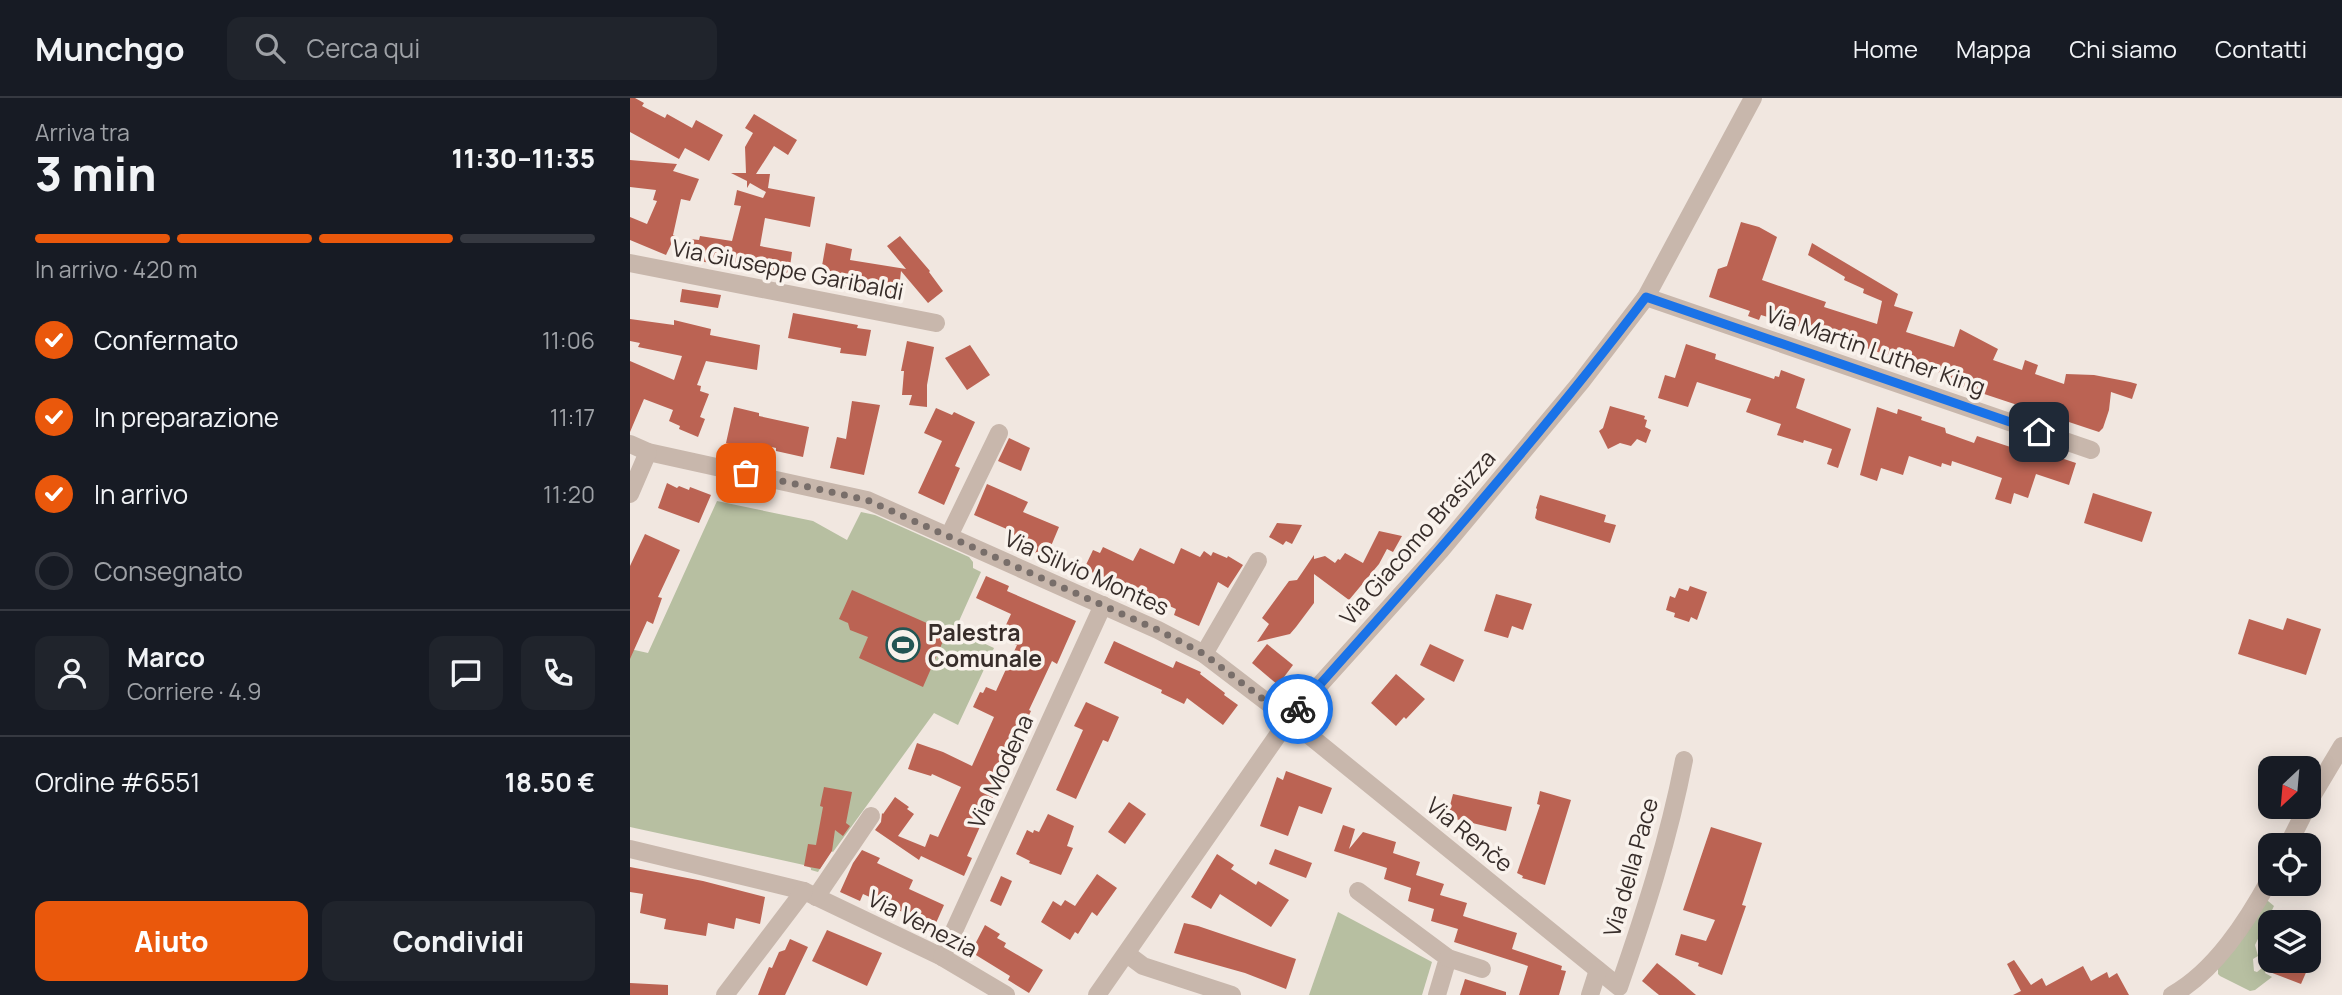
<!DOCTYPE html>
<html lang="it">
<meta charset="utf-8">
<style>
:root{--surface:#171b24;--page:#20242c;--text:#f1f3f6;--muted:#9ea1a6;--line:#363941;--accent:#ea580c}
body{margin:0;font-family:Manrope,sans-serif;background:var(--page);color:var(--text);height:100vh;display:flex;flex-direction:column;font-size:26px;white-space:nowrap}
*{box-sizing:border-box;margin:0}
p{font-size:23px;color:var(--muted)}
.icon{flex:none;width:38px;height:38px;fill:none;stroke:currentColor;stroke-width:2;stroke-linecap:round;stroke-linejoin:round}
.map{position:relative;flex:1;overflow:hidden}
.sheet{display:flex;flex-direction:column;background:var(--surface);width:630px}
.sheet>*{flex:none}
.needle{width:46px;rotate:206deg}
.tools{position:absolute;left:1628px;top:658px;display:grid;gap:14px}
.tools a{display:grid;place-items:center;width:63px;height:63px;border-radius:14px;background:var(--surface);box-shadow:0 4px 18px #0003;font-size:35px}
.pin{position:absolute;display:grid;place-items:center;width:60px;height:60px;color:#fff;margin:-30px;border-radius:14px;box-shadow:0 4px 10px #0006}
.courier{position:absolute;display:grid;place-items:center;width:70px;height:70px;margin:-35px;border:5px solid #1a73e8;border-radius:50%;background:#fff;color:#222;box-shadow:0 2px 9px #0007}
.headline em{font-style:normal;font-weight:800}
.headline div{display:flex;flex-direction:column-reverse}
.headline{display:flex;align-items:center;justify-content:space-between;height:119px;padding:0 35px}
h1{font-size:46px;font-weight:800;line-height:52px}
.bar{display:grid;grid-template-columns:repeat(4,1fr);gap:10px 7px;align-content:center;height:84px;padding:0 35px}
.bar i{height:9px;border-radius:5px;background:var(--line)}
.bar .current{background:var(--accent)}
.bar p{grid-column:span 4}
.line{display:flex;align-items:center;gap:18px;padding:0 35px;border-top:2px solid var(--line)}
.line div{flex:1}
.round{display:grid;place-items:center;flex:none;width:74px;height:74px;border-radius:14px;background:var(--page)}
ol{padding:0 35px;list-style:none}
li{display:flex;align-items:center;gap:21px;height:77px}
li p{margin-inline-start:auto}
li .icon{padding:7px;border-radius:50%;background:var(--accent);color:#fff;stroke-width:4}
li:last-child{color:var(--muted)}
li i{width:38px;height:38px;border:4px solid var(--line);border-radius:50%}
.primary-button{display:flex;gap:14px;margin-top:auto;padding:14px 35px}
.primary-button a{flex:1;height:80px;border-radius:14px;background:var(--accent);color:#fff;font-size:28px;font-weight:800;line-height:80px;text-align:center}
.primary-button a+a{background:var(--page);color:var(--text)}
header{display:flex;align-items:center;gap:42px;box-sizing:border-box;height:98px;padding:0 35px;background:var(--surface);border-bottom:2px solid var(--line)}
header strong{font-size:33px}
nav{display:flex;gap:38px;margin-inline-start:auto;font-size:24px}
.search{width:490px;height:63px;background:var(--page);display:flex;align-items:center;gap:18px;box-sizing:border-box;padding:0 24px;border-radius:14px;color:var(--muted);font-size:26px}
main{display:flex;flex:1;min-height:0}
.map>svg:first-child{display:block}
</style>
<header>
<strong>Munchgo</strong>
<div class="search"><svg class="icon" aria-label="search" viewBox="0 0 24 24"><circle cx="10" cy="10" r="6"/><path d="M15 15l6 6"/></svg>Cerca qui</div>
<nav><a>Home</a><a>Mappa</a><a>Chi siamo</a><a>Contatti</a></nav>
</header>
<main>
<section class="sheet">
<div class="headline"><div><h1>3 min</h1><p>Arriva tra</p></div><em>11:30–11:35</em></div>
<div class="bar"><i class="current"></i><i class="current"></i><i class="current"></i><i></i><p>In arrivo · 420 m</p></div>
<ol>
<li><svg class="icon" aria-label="check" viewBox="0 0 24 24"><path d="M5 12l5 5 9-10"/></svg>Confermato<p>11:06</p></li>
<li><svg class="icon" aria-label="check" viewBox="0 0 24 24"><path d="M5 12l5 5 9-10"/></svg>In preparazione<p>11:17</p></li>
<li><svg class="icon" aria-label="check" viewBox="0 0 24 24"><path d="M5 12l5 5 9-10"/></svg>In arrivo<p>11:20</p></li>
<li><i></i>Consegnato</li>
</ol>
<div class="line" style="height:126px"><a class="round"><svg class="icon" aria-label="person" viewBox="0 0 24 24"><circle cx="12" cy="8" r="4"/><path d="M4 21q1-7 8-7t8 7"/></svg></a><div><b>Marco</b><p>Corriere · 4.9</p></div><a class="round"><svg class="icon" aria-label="chat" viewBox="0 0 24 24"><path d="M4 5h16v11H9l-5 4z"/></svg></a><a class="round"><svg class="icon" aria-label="phone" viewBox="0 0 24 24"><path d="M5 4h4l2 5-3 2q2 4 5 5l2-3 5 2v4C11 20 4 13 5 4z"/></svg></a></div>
<div class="line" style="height:91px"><div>Ordine #6551</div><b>18.50 €</b></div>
<div class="primary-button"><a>Aiuto</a><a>Condividi</a></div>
</section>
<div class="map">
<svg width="1712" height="897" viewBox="0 0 1712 897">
<rect width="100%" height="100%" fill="#f1e7e0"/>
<g fill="#b7bfa1">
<polygon points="87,403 183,423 217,442 231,414 245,417 339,459 343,464 343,470 351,474 325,532 364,550 328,627 304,615 203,754 201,753 188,774 181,772 181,770 174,767 0,729 0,551 18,555"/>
<polygon points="1633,802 1638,803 1644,808 1625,847 1628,858 1623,861 1624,873 1627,874 1632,870 1636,870 1635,875 1642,879 1625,892 1620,893 1590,878 1588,876 1588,867"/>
<polygon points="708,814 802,864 792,897 679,897"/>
</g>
<g fill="#bb6353">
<polygon points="0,0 5,0 14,5 12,8 35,20 37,16 62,30 66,22 93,37 79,63 55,50 49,61 0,34"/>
<polygon points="124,16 167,42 158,57 144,48 126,76 140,76 138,90 185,99 180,129 135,120 130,148 162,154 159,176 149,174 148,177 120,174 57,160 60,141 69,142 70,138 102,143 111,108 104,107 107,92 133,100 136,94 120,85 117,90 117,83 101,75 116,75 115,49 123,35 115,30"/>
<polygon points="0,62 47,66 43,73 69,81 60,103 51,101 43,137 45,138 36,157 0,142 0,119 17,126 27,103 23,102 26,92 0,89"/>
<polygon points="1111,124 1129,129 1147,139 1132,182 1196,204 1194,209 1247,226 1252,203 1233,195 1234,191 1214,182 1215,179 1178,157 1182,145 1268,196 1264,208 1283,214 1276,234 1324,249 1330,231 1368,251 1363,262 1392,272 1395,262 1408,267 1405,276 1434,286 1436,276 1464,277 1500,284 1507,286 1502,301 1481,294 1479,312 1473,330 1469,334 1318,284 1320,278 1191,235 1131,217 1129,222 1118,218 1120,213 1079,199 1088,171 1097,168"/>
<polygon points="270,138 300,173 299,174 313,193 298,205 271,173 268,200 228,195 229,191 189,185 196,145 222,151 220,162 276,171 257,148"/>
<polygon points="52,191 91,197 88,210 50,204"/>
<polygon points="163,215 228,227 227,230 241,232 236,258 210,255 211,250 158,240"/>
<polygon points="0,221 44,227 44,222 81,231 80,237 130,247 127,272 76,263 67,287 71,288 70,293 79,296 70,319 75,321 68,339 49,331 50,328 39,323 43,312 14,301 0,334 0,263 44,282 52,258 8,249 10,245 0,243"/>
<polygon points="277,243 304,249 297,287 297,309 279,307 282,297 272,297 274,273 271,273"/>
<polygon points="1056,246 1086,256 1085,261 1144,281 1145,278 1149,279 1151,272 1175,281 1166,310 1221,331 1208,370 1197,366 1202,351 1174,342 1173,345 1147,337 1151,326 1116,314 1121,301 1067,284 1058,309 1028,300 1035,277 1045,280"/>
<polygon points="340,247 360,277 337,292 315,260"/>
<polygon points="222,303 250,307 234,377 200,370 207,339 216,341"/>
<polygon points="980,308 1015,318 1014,321 1017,322 1015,329 1021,332 1016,345 1007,341 1001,348 990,345 978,351 969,333 973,330"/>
<polygon points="104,309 129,315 129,318 179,329 173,359 146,353 146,350 123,345 122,347 115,346 114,349 96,345"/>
<polygon points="1247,309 1267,316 1268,311 1292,319 1291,322 1315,330 1316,335 1344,345 1347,338 1423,363 1425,358 1446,365 1439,387 1406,376 1398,400 1384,395 1381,406 1365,401 1372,380 1322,363 1321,368 1312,365 1311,369 1279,358 1273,377 1251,370 1247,383 1230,377"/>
<polygon points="306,310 322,317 324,314 345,324 325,368 330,370 314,407 288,395 312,343 294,335"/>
<polygon points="379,340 400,350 391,373 368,363"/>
<polygon points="37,385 47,390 49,388 59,392 60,389 81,397 69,425 28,410"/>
<polygon points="357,386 398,404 393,414 429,429 416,460 375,442 379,432 344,417"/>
<polygon points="1463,395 1522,414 1512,444 1454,425"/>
<polygon points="910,397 976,417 974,424 986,427 980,445 907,422 905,420 907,411 906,410"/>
<polygon points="647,425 672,427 662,446 656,443 653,447 639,439"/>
<polygon points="749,433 772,438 763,454 757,451 749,466 719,502 684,476 684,505 666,529 660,536 627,544 639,526 632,520 659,483 667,482 684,457 684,461 695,458 705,465 708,461 710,462 715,455 733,465"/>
<polygon points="15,436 50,452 28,499 32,500 23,526 17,523 0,561 0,468"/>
<polygon points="473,449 503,463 510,450 544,466 551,450 570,459 574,453 581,458 583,454 597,460 598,458 613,467 598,490 588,484 569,528 544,517 546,511 491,486 489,489 470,482 469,477 454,471 463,452 470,455"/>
<polygon points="356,478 379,488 377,493 446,523 427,566 422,563 399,612 401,613 370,678 372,679 337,758 342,760 334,778 291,758 289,762 245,732 251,724 252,715 253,716 265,699 279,709 277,711 284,716 268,738 295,749 300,736 308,739 331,689 302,676 301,678 278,671 287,645 313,654 342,668 364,619 343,609 350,594 353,595 356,589 366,593 387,547 370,540 381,516 346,500"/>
<polygon points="1060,488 1077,494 1067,522 1061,519 1059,524 1044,519 1045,515 1036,512 1040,498 1045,500 1049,490 1058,493"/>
<polygon points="222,492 317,534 293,589 229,560 238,539 220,532 218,525 209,521"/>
<polygon points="866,496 902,506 893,532 882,528 878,540 854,533"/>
<polygon points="1657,520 1691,531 1676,577 1608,556 1619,521 1653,532"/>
<polygon points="484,543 543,570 546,563 571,574 570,576 595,595 594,597 608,607 593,627 557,600 554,606 531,595 532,592 474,565"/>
<polygon points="637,546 663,567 648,587 622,565"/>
<polygon points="800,546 834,562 824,584 790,567"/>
<polygon points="766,576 795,601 776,621 774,619 766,628 741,605"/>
<polygon points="456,604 489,619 478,644 473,642 446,701 426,692 453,632 444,628"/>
<polygon points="656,673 702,690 692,716 669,708 658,738 630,728 647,679 653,682"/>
<polygon points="194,689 222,694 216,725 220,728 213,738 205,732 202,753 190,771 174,768 178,746 186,747 193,709 190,708"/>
<polygon points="910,693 941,702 915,787 892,780 893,778 887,775 910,707 907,706"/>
<polygon points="823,696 882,709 876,733 817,719"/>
<polygon points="499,704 516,716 495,746 478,734"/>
<polygon points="418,716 444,728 437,748 443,750 431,777 399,765 400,763 386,756 397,732 403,735 404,732 409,734"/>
<polygon points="713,727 725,731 719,751 733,734 766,744 763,755 790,764 786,777 814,786 810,797 837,805 833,818 887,835 882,851 932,868 931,872 936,873 929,897 889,897 898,868 824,844 828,831 801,823 804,811 778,803 781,790 754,781 757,770 704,753"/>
<polygon points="1081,729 1132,745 1112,807 1116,808 1092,877 1068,868 1069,865 1045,857 1051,836 1076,843 1085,822 1053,812"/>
<polygon points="645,751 682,765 676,780 639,766"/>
<polygon points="232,752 250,760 247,765 283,782 279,791 314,807 302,834 277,822 279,817 233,796 230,803 210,794 223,765"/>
<polygon points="587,756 604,767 601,771 626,787 628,783 659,802 641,829 590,796 581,811 561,799"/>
<polygon points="0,769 73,783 135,799 130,826 106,820 104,831 78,825 76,838 34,831 36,821 10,815 13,796 0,794"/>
<polygon points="467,776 487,790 467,818 462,814 448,836 445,834 440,842 411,824 423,803 431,808 435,802 445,808"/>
<polygon points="371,778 382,783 371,808 360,803"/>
<polygon points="554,825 568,828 666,861 656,891 615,875 544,855"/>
<polygon points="355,827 370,836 367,840 376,845 374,849 413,872 399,895 378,882 380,878 341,854"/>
<polygon points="197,832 252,855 237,888 182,863"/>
<polygon points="160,841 178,849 155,897 128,897 139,869 142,870 149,854 155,852"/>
<polygon points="1384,862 1401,887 1412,880 1416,888 1453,868 1461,883 1477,874 1479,880 1487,875 1499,897 1383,897 1391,893 1377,866"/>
<polygon points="1641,863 1681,863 1671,886 1637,873"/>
<polygon points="1027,865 1046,880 1066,897 1029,897 1012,883"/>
<polygon points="835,881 876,894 876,897 830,897"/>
<polygon points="0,885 38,887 38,897 0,897"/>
</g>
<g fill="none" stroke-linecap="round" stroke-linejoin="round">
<g stroke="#c8b7ac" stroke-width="18">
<polyline points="0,165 306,225"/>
<polyline points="1016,199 1461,352"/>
<path d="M0,346l18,8 219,48 291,130 46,24 85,65 330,268c26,-75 50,-149 65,-227"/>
<polyline points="0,396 18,354"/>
<polyline points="319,438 369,335"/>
<polyline points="574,556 628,463"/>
<polyline points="1678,705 1712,648"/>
<polyline points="1658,747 1677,709"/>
<polyline points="0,751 174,793 312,859 376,897"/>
<polyline points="728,793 818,860 807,897"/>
<polyline points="186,799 241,718"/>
<polyline points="497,856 513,868 602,897"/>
<polyline points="312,859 473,507"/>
<polyline points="818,860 852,871"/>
<polyline points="95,897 174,793"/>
<polyline points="467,897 659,621 811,452 951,284 1016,199 1123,0"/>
<polyline points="960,897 968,872"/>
<path d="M1542,897c43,-24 75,-74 98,-116"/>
</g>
</g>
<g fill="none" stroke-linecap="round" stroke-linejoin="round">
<polyline stroke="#786e6a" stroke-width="7" stroke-dasharray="0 12.6" points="116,375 237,402 528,532 574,556 659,621 668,611"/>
<path stroke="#1a73e8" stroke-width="9" d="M668,611c120,-134 239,-268 348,-412l393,135"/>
</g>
<defs>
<symbol id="stadium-ring" viewBox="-11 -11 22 22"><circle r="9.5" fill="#f9f2ec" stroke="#235554" stroke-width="1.5"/><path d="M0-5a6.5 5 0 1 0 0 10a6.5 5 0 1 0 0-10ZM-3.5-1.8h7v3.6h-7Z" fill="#235554"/></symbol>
</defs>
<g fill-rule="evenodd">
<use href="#stadium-ring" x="254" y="528" width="38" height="38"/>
</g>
<g text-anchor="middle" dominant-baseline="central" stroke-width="7" stroke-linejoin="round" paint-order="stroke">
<g font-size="23" fill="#372d2a" stroke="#f9f2ec">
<text transform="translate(158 171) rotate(11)">Via Giuseppe Garibaldi</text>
<text transform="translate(1246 252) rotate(19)">Via Martin Luther King</text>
<text transform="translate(787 439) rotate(-49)">Via Giacomo Brasizza</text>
<text transform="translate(457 474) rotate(24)">Via Silvio Montes</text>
<text transform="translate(370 673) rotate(-65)">Via Modena</text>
<text transform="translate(840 736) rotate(39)">Via Renče</text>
<text transform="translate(1000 769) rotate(-74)">Via della Pace</text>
<text transform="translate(293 825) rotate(27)">Via Venezia</text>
</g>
<g font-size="23" font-weight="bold" fill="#372d2a" stroke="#f9f2ec" text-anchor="start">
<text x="298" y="534">Palestra<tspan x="298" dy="26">Comunale</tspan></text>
</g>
</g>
</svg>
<div class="tools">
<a><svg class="needle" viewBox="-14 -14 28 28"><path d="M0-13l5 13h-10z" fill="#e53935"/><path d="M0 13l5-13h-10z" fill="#9ea1a6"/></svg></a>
<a><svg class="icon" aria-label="locate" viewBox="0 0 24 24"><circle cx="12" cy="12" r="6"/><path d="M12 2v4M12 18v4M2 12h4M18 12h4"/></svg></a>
<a><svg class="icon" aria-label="layers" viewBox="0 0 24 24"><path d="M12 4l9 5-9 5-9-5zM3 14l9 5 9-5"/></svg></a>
</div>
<div class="pin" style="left:116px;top:375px;background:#ea580c"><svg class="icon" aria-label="bag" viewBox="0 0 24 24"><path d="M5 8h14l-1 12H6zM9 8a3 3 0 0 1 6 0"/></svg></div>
<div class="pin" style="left:1409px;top:334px;background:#1f2937"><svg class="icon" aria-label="home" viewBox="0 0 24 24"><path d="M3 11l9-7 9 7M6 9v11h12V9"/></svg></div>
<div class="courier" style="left:668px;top:611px"><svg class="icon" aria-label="bike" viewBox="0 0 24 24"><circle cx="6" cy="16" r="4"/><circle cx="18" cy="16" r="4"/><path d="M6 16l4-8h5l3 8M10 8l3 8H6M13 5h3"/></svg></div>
</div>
</main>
